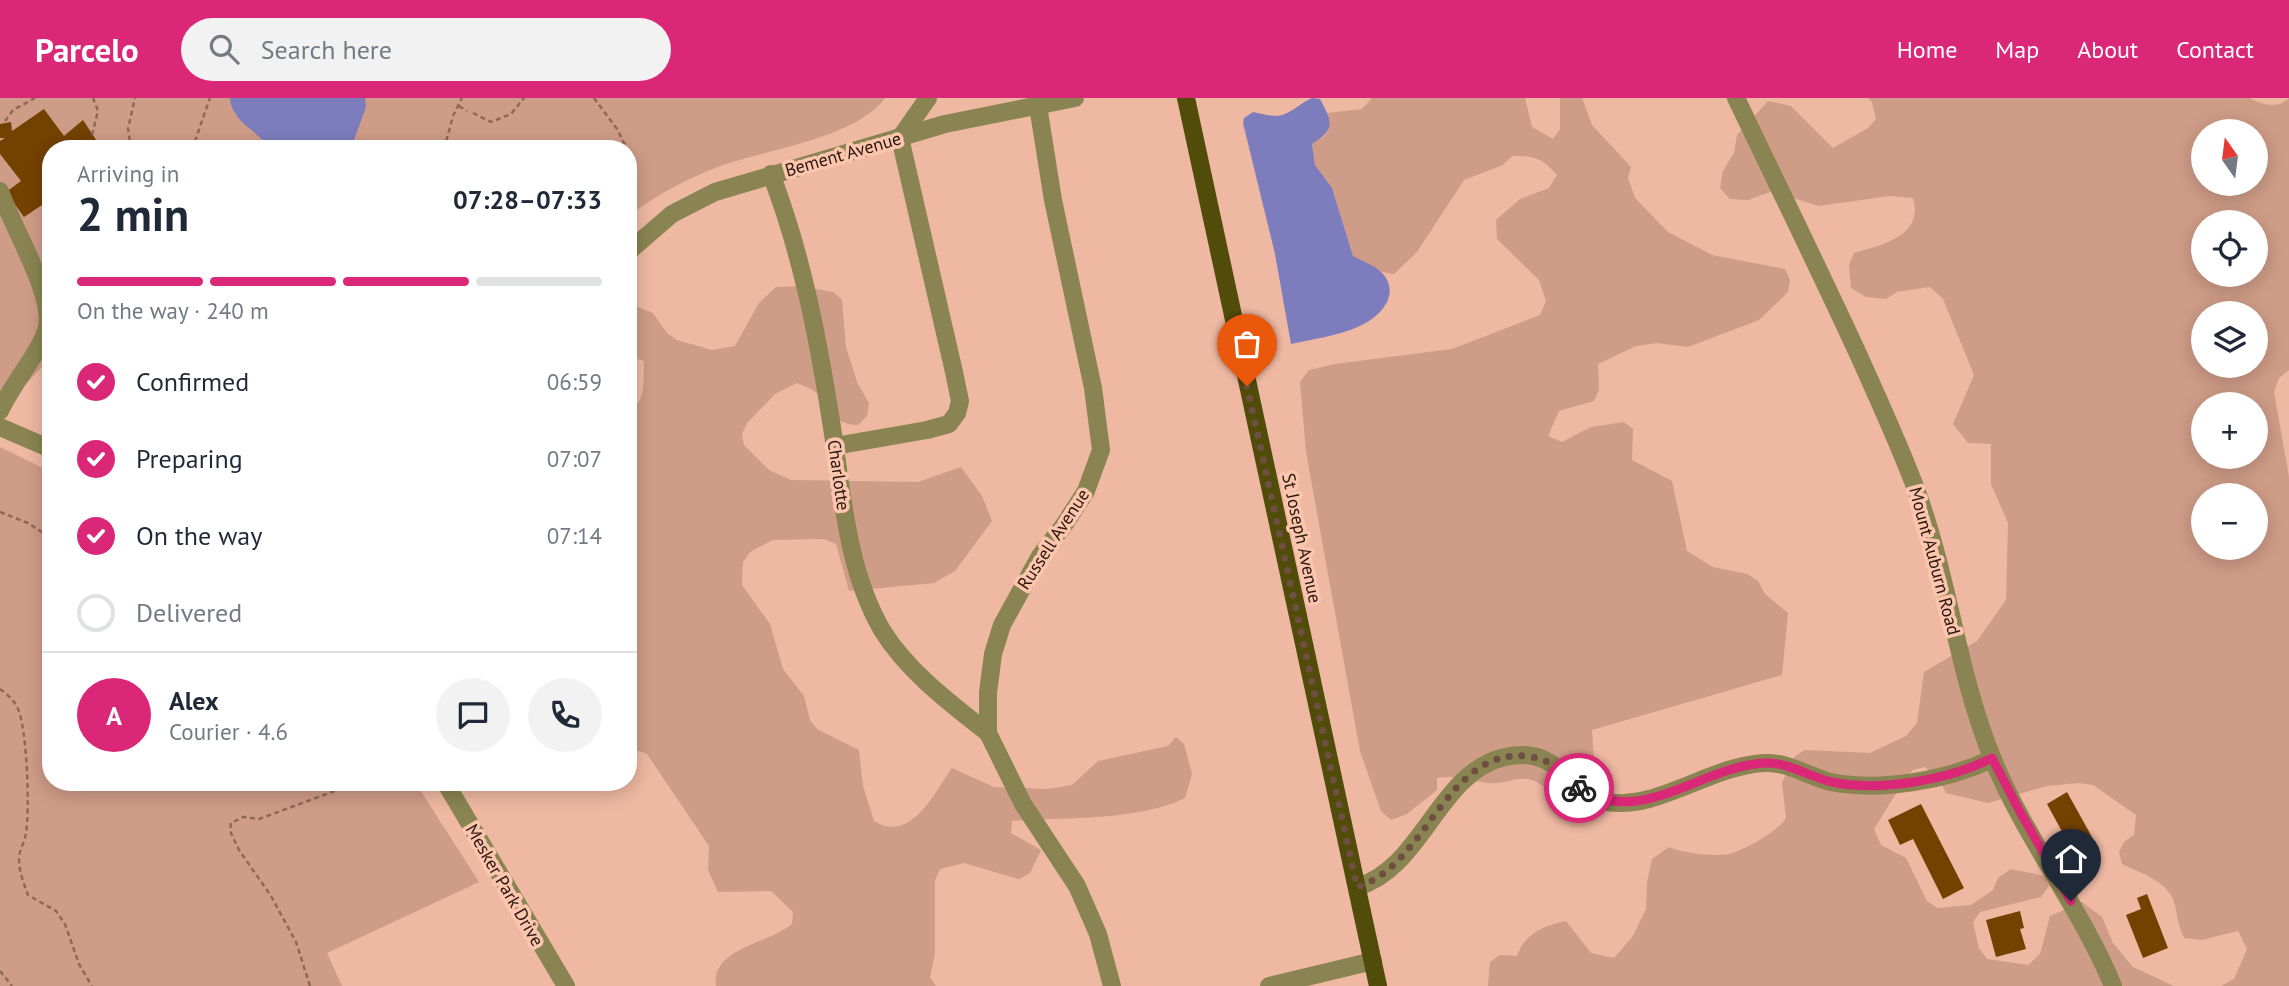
<!DOCTYPE html>
<meta charset="utf-8">
<style>
:root{--surface:#fff;--page:#f2f2f3;--text:#1f2937;--muted:#747a83;--line:#e0e1e3;--accent:#db2777}
body{margin:0;font-family:"PT Sans",sans-serif;background:var(--page);color:var(--text);height:100vh;display:flex;flex-direction:column;font-size:26px;white-space:nowrap}
*{box-sizing:border-box;margin:0}
p{font-size:23px;color:var(--muted)}
.icon{flex:none;width:38px;height:38px;fill:none;stroke:currentColor;stroke-width:2;stroke-linecap:round;stroke-linejoin:round}
.map{position:relative;flex:1;overflow:hidden}
.sheet{position:absolute;left:42px;top:42px;width:595px;height:651px;display:flex;flex-direction:column;background:var(--surface);border-radius:28px;box-shadow:0 4px 18px #0003}
.sheet>*{flex:none}
.needle{width:46px;rotate:346deg}
.tools{position:absolute;left:2191px;top:21px;display:grid;gap:14px}
.tools a{display:grid;place-items:center;width:77px;height:77px;border-radius:50%;background:var(--surface);box-shadow:0 4px 18px #0003;font-size:35px}
.pin{position:absolute;display:grid;place-items:center;width:60px;height:60px;color:#fff;margin:-72px -30px;border-radius:50% 50% 50% 0;rotate:-45deg;box-shadow:0 0 7px #0007}
.pin .icon{rotate:45deg}
.courier{position:absolute;display:grid;place-items:center;width:70px;height:70px;margin:-35px;border:5px solid #db2777;border-radius:50%;background:#fff;color:#222;box-shadow:0 2px 9px #0007}
.headline em{font-style:normal;font-weight:700}
.headline div{display:flex;flex-direction:column-reverse}
.headline{display:flex;align-items:center;justify-content:space-between;height:119px;padding:0 35px}
h1{font-size:46px;font-weight:700;line-height:52px}
.bar{display:grid;grid-template-columns:repeat(4,1fr);gap:10px 7px;align-content:center;height:84px;padding:0 35px}
.bar i{height:9px;border-radius:5px;background:var(--line)}
.bar .on{background:var(--accent)}
.bar p{grid-column:span 4}
.line{display:flex;align-items:center;gap:18px;padding:0 35px;border-top:2px solid var(--line)}
.line div{flex:1}
.round{display:grid;place-items:center;flex:none;width:74px;height:74px;border-radius:37px;background:var(--page)}
ol{padding:0 35px;list-style:none}
li{display:flex;align-items:center;gap:21px;height:77px}
li p{margin-inline-start:auto}
li .icon{padding:7px;border-radius:50%;background:var(--accent);color:#fff;stroke-width:4}
li:last-child{color:var(--muted)}
li i{width:38px;height:38px;border:4px solid var(--line);border-radius:50%}
header{display:flex;align-items:center;gap:42px;box-sizing:border-box;height:98px;padding:0 35px;background:var(--accent);color:#fff}
header strong{font-size:33px}
nav{display:flex;gap:38px;margin-inline-start:auto;font-size:24px}
.search{width:490px;height:63px;background:var(--page);display:flex;align-items:center;gap:18px;box-sizing:border-box;padding:0 24px;border-radius:38px;color:var(--muted);font-size:26px}
.map>svg:first-child{display:block}
</style>
<header>
<strong>Parcelo</strong>
<div class="search"><svg class="icon" aria-label="search" viewBox="0 0 24 24"><circle cx="10" cy="10" r="6"/><path d="M15 15l6 6"/></svg>Search here</div>
<nav><a>Home</a><a>Map</a><a>About</a><a>Contact</a></nav>
</header>
<div class="map">
<svg width="2289" height="888" viewBox="0 0 2289 888">
<rect width="100%" height="100%" fill="#eeb8a2"/>
<g fill="#cf9c87" fill-rule="evenodd">
<path d="M0,0h885c-30,41 -120,51 -167,69 -33,12 -62,29 -90,49v-67h-577v208l-46,50 -5,-3z"/>
<path d="M1372,0h153l7,29 21,12 7,-10v-31h22l10,27 39,42 -3,11 7,20 33,34 44,23 73,14 5,11 -2,12 -29,28 -71,27 -31,-4 -21,3 -38,18 1,26 -5,11 -35,10 -11,25 14,6 29,-15 33,-5 9,7 -1,31 40,21 15,70 26,16 34,7 11,7 7,13 23,19 -6,62 -190,55 3,45 -25,12 -25,1c-23,-19 -34,-2 -58,-5 -19,-3 -30,-8 -50,-5v12l-30,24 -16,6 -10,-9 -21,-60 -54,-299 -6,-70 9,-12 26,-6 117,-15 88,-34 6,-14 -7,-21 -42,-41 -1,-19 24,-21 29,-11 8,-13c-15,-17 -22,-19 -45,-19l-9,9 -39,15 -47,72 -23,22 -12,-2 -29,-16 -21,-68 -17,-23 -3,-21c18,-11 18,-10 15,-31l35,-4z"/>
<path d="M1868,0h382c12,7 28,11 39,0v272l-10,8 -5,14 15,85v509h-68l13,-7 13,-30 -9,-18 -36,9 -18,-2c-6,-14 -6,-19 -9,-33 -5,-23 -34,-32 -53,-41l-3,-12 5,-10 10,-7 2,-20 -43,-30 -14,-2 -32,3 -59,17 -42,-10 -7,-13 -14,-13 -12,3 -8,9 -31,50 7,16 25,13 21,43 10,7 34,-3 22,-15 5,-12 13,-9 34,7 4,10 -8,11 -61,15 -7,10 6,26 8,11 41,6 12,-11 10,-38 32,-14 20,15 11,26 20,24 41,19h-686l2,-24 10,-7 17,1c7,-22 28,-31 49,-35l25,32 23,5 19,-22 13,-27 1,-27 5,-23 17,-12c13,6 46,10 61,7 18,-6 46,-21 56,-36l-4,-35 12,-26 11,-7 65,3 36,-17 11,-13 7,-51 53,-31 29,-41 2,-77 -17,-39v-40l-23,-1 -15,-19 21,-49 -31,-76 -13,-12 -33,5 -11,7 -20,-2 -15,-9 -2,-23 5,-12c27,-8 70,-16 59,-55l-23,-2 -72,10 -45,-15 -25,9 -18,-1 -10,-11 3,-17 11,-18 3,-18 31,-34 23,5 42,42 35,-20 8,-9 -4,-17zM2203,33h53v53h-53zM2203,124h53v53h-53zM2203,215h53v53h-53zM2203,306h53v53h-53zM2203,397h53v53h-53z"/>
<path d="M799,188l34,6 9,8 4,47 11,35 12,21 -2,13 -9,9c-28,-1 -22,-16 -40,-31 -5,-5 -14,-8 -21,-11l-22,11 -28,29 -5,11 2,11 25,25 22,10 127,2 43,-15 21,29 10,25 -37,50 -21,12 -85,8 -13,-47 -12,-5 -51,1 -23,12 -7,10 -1,23 28,39 13,45 21,27 6,24 7,9 42,21 4,36 11,35c37,23 60,-28 78,-53l42,19 53,2 25,-4 26,-24 70,-15 8,-9 8,7 8,30 -7,24c-46,23 -120,19 -173,23l-1,12 30,17 -11,23 -11,6 -55,-16 -24,6 -5,11v74l-5,23 6,9h-220c-5,-38 52,-42 76,-62l1,-12 -22,-21 -53,1 -10,-22 1,-24 -62,-92 -19,-7v-336c19,-8 15,-32 16,-50l-16,-5v-53l25,10 14,20 10,7 35,10 23,-4 24,-43 17,-16z"/>
<polygon points="0,349 51,374 51,684 415,684 479,784 327,855 342,888 0,888"/>
</g>
<g fill="#7d7dbe">
<path d="M230,0h135l1,9 -12,33c-25,6 -61,15 -86,3 -7,-3 -12,-10 -18,-14 -9,-7 -20,-19 -20,-31z"/>
<path d="M1312,0l8,1c13,24 15,31 -8,45l3,21 17,23 21,68c9,5 21,9 28,16 9,8 11,20 6,30 -16,31 -66,35 -96,42l-16,-90 -32,-131 1,-5 9,-6c10,2 24,7 34,1 9,-4 15,-11 25,-15z"/>
</g>
<g fill="#744200">
<polygon points="44,11 64,38 83,22 102,51 51,51 51,101 24,119 6,94 21,83 0,56 0,43 5,40 0,40 0,26 11,24 12,33"/>
<polygon points="2067,694 2092,739 2071,750 2047,706"/>
<polygon points="1921,706 1964,790 1943,801 1913,741 1900,747 1888,722"/>
<polygon points="2147,796 2168,850 2143,860 2126,817 2141,811 2137,800"/>
<polygon points="2020,813 2024,830 2020,831 2026,851 1996,859 1986,822"/>
</g>
<g fill="none" stroke-linecap="round" stroke-linejoin="round">
<g stroke="#8e695a" stroke-width="2.5" stroke-dasharray="5 3.5" stroke-linecap="butt">
<polyline points="594,0 617,31 627,51"/>
<polyline points="459,8 467,13"/>
<polyline points="473,15 491,24 511,16 524,0"/>
<polyline points="5,23 13,12 35,0"/>
<polyline points="92,37 98,13 93,0"/>
<polyline points="131,51 128,31 135,0"/>
<polyline points="197,51 194,46 210,0"/>
<polyline points="444,51 453,18 462,0"/>
<polyline points="628,53 628,54"/>
<polyline points="0,414 28,425 51,440"/>
<path d="M0,591c7,5 14,11 18,20 9,20 12,101 8,124 -1,9 -7,17 -7,26 0,13 5,25 9,36l28,16 9,13 14,40 13,22"/>
<polyline points="0,873 12,888"/>
<polyline points="310,888 296,844 271,798 239,752 230,733 231,725 243,719 259,721 359,684"/>
</g>
<g stroke="#898451" stroke-width="18">
<path d="M1736,0c41,86 83,171 123,258 20,45 41,90 58,136 32,87 40,179 75,265 32,80 88,149 121,229"/>
<polyline points="1038,8 1053,102 1093,290 1101,352 1086,393 1064,427 1040,458 1002,527 993,556 988,595 988,635 1023,706 1077,788 1098,836 1112,888"/>
<path d="M771,76c30,78 46,159 59,241 12,70 15,152 52,215 25,41 69,74 106,103"/>
<path d="M0,93c11,33 54,104 47,136 -5,23 -36,58 -47,84"/>
<polyline points="628,154 672,116 715,94 945,26 1075,0"/>
<polyline points="0,329 51,351"/>
<polyline points="835,348 927,332 949,326 957,315 960,303 954,274 900,40 928,0"/>
<polyline points="445,684 566,888"/>
<path d="M1357,789c66,-19 81,-115 148,-130 56,-13 61,37 102,45 50,9 104,-37 158,-39 24,-1 44,14 66,19 50,10 116,-2 161,-23"/>
<polyline points="1269,888 1373,863"/>
</g>
<polyline stroke="#524c0b" stroke-width="18" points="1186,0 1378,888"/>
</g>
<g fill="none" stroke-linecap="round" stroke-linejoin="round">
<path stroke="#6f4f42" stroke-width="7" stroke-dasharray="0 12.6" d="M1247,288l110,501c69,-20 88,-137 168,-131 24,2 39,15 54,32"/>
<path stroke="#db2777" stroke-width="9" d="M1579,690c61,41 122,-22 186,-25 24,-1 44,14 67,19 47,10 117,-2 160,-24l27,52 52,91"/>
</g>
<g text-anchor="middle" dominant-baseline="central" stroke-width="7" stroke-linejoin="round" paint-order="stroke">
<g font-size="18" fill="#2a170f" stroke="#fbc5ae">
<text transform="translate(843 56) rotate(-16)">Bement Avenue</text>
<text transform="translate(839 377) rotate(82)">Charlotte</text>
<text transform="translate(1302 440) rotate(78)">St Joseph Avenue</text>
<text transform="translate(1053 441) rotate(-57)">Russell Avenue</text>
<text transform="translate(1935 463) rotate(75)">Mount Auburn Road</text>
<text transform="translate(505 787) rotate(60)">Mesker Park Drive</text>
</g>
</g>
</svg>
<div class="tools">
<a><svg class="needle" viewBox="-14 -14 28 28"><path d="M0-13l5 13h-10z" fill="#e53935"/><path d="M0 13l5-13h-10z" fill="#747a83"/></svg></a>
<a><svg class="icon" aria-label="locate" viewBox="0 0 24 24"><circle cx="12" cy="12" r="6"/><path d="M12 2v4M12 18v4M2 12h4M18 12h4"/></svg></a>
<a><svg class="icon" aria-label="layers" viewBox="0 0 24 24"><path d="M12 4l9 5-9 5-9-5zM3 14l9 5 9-5"/></svg></a>
<a>+</a>
<a>−</a>
</div>
<div class="pin" style="left:1247px;top:288px;background:#ea580c"><svg class="icon" aria-label="bag" viewBox="0 0 24 24"><path d="M5 8h14l-1 12H6zM9 8a3 3 0 0 1 6 0"/></svg></div>
<div class="pin" style="left:2071px;top:803px;background:#1f2937"><svg class="icon" aria-label="home" viewBox="0 0 24 24"><path d="M3 11l9-7 9 7M6 9v11h12V9"/></svg></div>
<div class="courier" style="left:1579px;top:690px"><svg class="icon" aria-label="bike" viewBox="0 0 24 24"><circle cx="6" cy="16" r="4"/><circle cx="18" cy="16" r="4"/><path d="M6 16l4-8h5l3 8M10 8l3 8H6M13 5h3"/></svg></div>
<section class="sheet">
<div class="headline"><div><h1>2 min</h1><p>Arriving in</p></div><em>07:28–07:33</em></div>
<div class="bar"><i class="on"></i><i class="on"></i><i class="on"></i><i></i><p>On the way · 240 m</p></div>
<ol>
<li><svg class="icon" aria-label="check" viewBox="0 0 24 24"><path d="M5 12l5 5 9-10"/></svg>Confirmed<p>06:59</p></li>
<li><svg class="icon" aria-label="check" viewBox="0 0 24 24"><path d="M5 12l5 5 9-10"/></svg>Preparing<p>07:07</p></li>
<li><svg class="icon" aria-label="check" viewBox="0 0 24 24"><path d="M5 12l5 5 9-10"/></svg>On the way<p>07:14</p></li>
<li><i></i>Delivered</li>
</ol>
<div class="line" style="height:126px"><b class="round" style="background:var(--accent);color:#fff">A</b><div><b>Alex</b><p>Courier · 4.6</p></div><a class="round"><svg class="icon" aria-label="chat" viewBox="0 0 24 24"><path d="M4 5h16v11H9l-5 4z"/></svg></a><a class="round"><svg class="icon" aria-label="phone" viewBox="0 0 24 24"><path d="M5 4h4l2 5-3 2q2 4 5 5l2-3 5 2v4C11 20 4 13 5 4z"/></svg></a></div>
</section>
</div>
